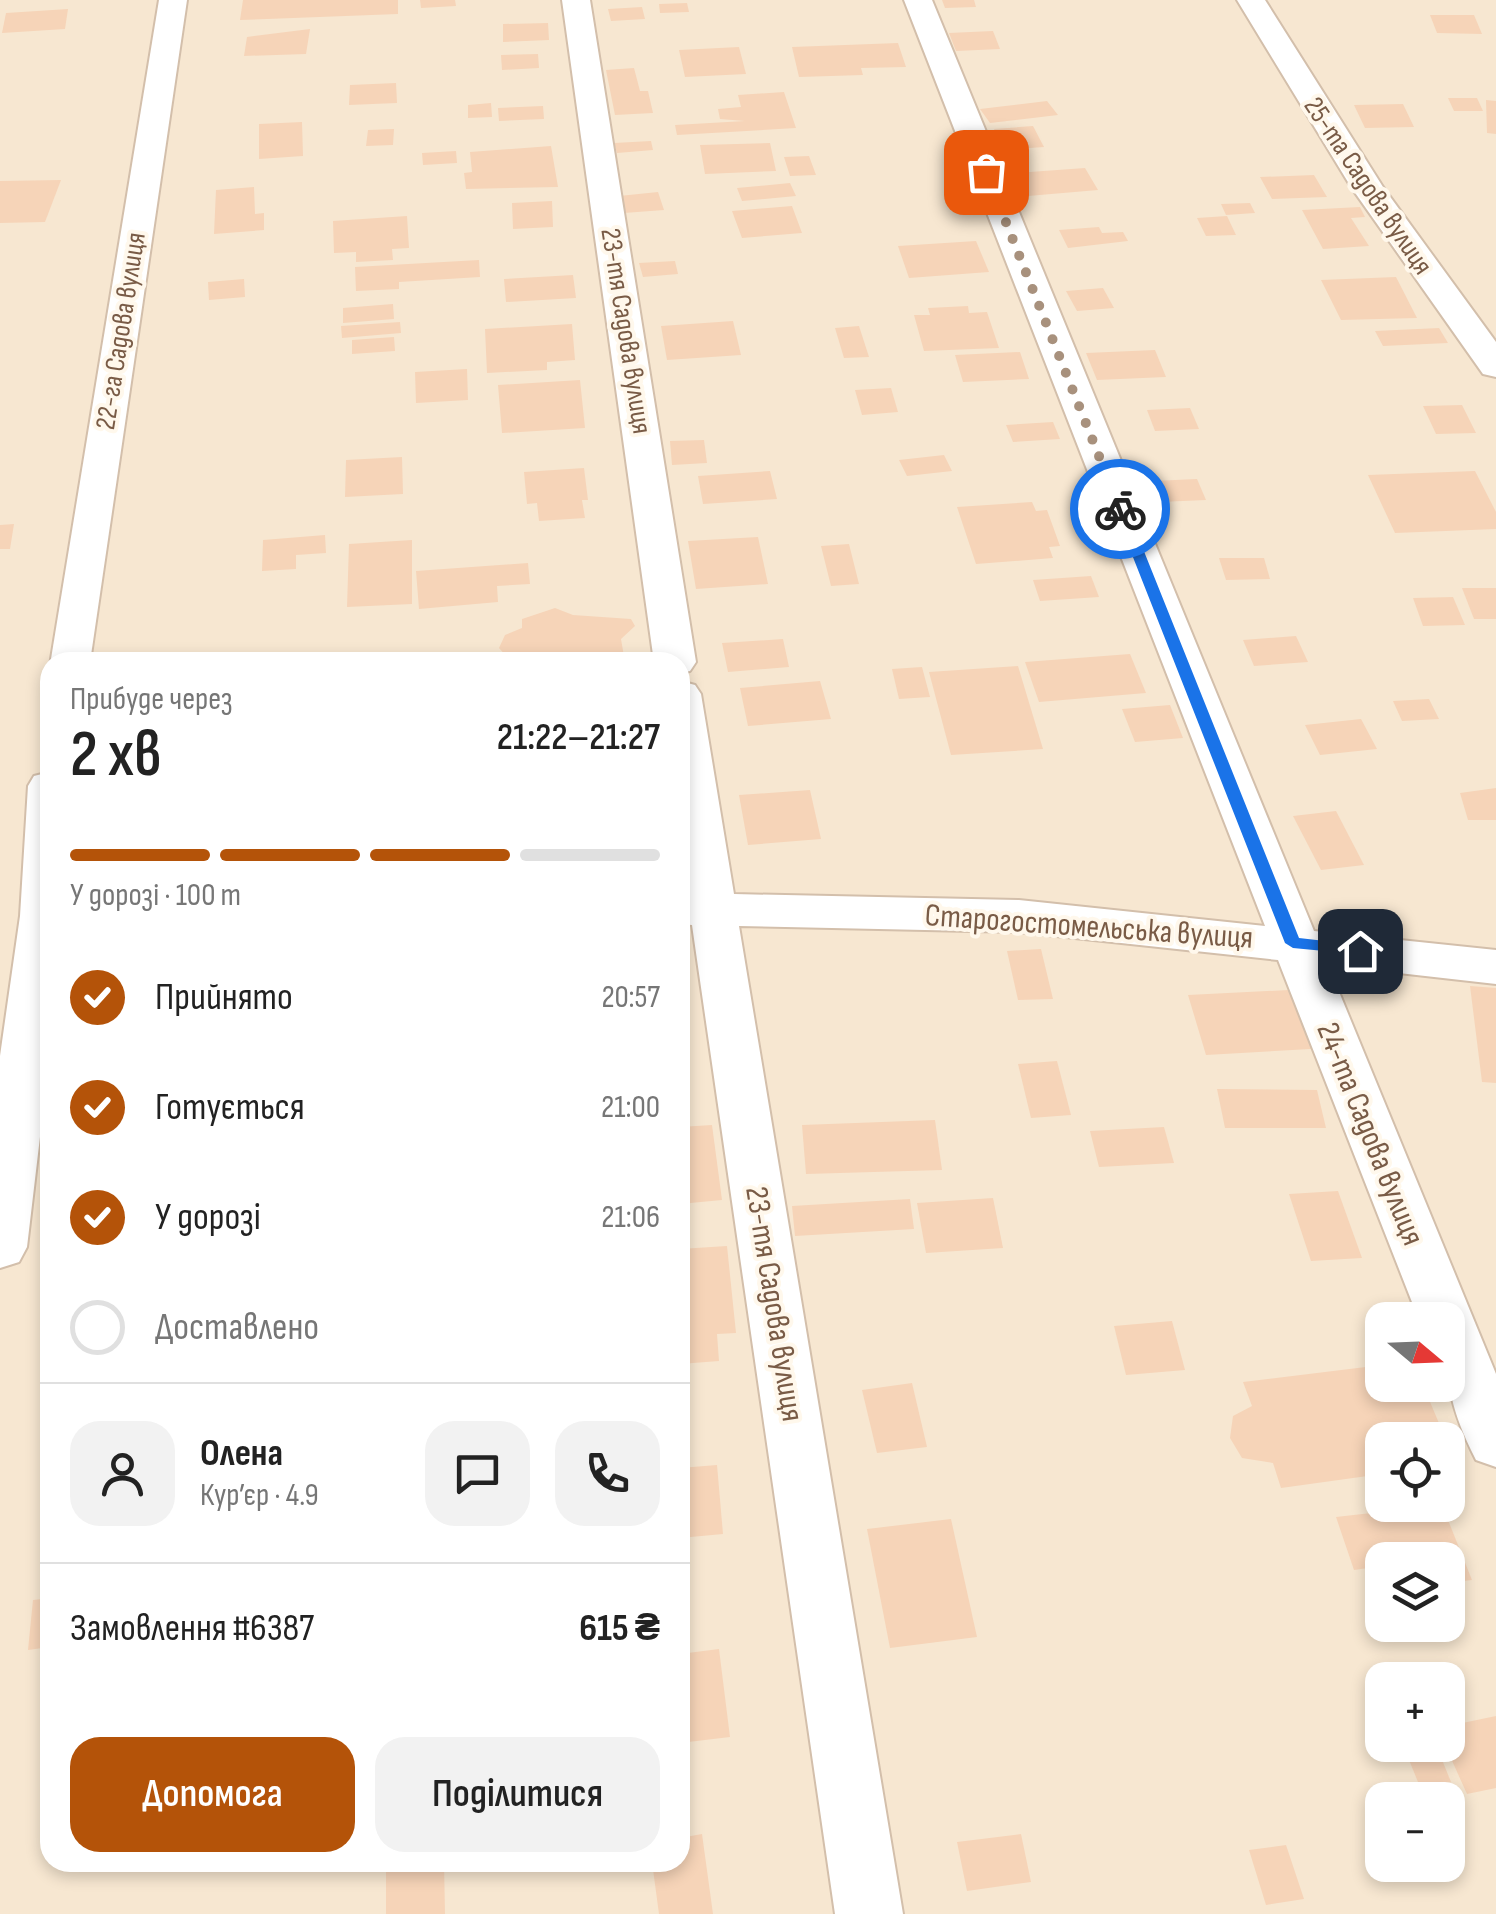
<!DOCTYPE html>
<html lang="uk">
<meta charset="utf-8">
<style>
:root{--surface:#fff;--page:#f2f2f2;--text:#222;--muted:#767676;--line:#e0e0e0;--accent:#b45309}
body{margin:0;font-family:"Sofia Sans Condensed",sans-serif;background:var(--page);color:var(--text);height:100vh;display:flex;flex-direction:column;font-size:38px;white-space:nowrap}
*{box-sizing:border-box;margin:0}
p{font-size:32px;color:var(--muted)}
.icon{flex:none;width:55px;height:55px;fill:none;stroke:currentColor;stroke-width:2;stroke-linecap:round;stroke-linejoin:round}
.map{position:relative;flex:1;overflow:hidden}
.details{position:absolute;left:40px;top:652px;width:650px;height:1220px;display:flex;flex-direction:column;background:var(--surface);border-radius:30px;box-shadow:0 5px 15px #0003}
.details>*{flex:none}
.needle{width:65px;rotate:109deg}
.fabs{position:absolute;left:1365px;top:1302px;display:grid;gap:20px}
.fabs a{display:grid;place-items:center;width:100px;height:100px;border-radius:20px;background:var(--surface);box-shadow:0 5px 15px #0003;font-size:50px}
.pin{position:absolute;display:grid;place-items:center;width:85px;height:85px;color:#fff;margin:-42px;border-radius:20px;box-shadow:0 5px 15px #0006}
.courier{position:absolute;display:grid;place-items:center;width:100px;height:100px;margin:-50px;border:8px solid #1a73e8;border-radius:50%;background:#fff;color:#222;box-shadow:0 2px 12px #0007}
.summary em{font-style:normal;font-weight:600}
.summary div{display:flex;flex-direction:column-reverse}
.summary{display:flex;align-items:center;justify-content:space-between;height:170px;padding:0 30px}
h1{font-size:65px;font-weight:600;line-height:75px}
.bar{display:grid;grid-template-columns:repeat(4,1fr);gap:15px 10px;align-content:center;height:120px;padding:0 30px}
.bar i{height:12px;border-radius:8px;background:var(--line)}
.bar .active{background:var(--accent)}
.bar p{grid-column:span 4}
.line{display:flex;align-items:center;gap:25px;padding:0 30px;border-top:2px solid var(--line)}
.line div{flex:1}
.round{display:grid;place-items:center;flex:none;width:105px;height:105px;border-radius:30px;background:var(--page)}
ol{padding:0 30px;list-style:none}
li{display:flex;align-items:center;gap:30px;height:110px}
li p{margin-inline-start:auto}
li .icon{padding:10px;border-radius:50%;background:var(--accent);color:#fff;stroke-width:4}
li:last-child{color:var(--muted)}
li i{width:55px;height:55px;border:5px solid var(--line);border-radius:50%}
.primary-button{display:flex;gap:20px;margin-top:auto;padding:20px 30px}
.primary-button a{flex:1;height:115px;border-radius:30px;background:var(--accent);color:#fff;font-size:40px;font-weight:600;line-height:115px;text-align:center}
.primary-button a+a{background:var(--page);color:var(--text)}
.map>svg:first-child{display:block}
</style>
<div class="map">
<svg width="1496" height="1914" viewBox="0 0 1496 1914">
<rect width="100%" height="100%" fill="#fef5e3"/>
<path fill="#f7e7d1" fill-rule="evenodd" d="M0,0h1496v1914h-1496zM50,662h630v1200h-630zM1382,1320h66v65h-66zM1382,1440h66v65h-66zM1382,1560h66v65h-66zM1382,1680h66v65h-66zM1382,1800h66v65h-66z"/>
<g fill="#f6d4b8">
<polygon points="243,0 398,0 398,14 240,20"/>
<polygon points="420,0 455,0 456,6 421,8"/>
<polygon points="942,0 974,0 976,7 945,8"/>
<polygon points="687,3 689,12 660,13 659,4"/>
<polygon points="642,7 645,19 611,21 608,9"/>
<polygon points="68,9 65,29 2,33 6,13"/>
<polygon points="1430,15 1474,15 1482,34 1437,33"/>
<polygon points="548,23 549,40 503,42 503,24"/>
<polygon points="310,29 306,54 244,56 247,37"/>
<polygon points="993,31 1000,49 956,51 949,33"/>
<polygon points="898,43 906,67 861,68 863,75 799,77 792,47"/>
<polygon points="739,47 746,74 685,77 679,50"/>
<polygon points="538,54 539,68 502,70 501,55"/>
<polygon points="634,68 640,91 648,91 653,113 615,115 606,70"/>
<polygon points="396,83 397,103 349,105 350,85"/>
<polygon points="784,92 796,128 677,135 675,125 745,121 720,119 718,109 741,107 738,95"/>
<polygon points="1448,98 1477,98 1483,111 1454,111"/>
<polygon points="1486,100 1496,101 1496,134 1487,133"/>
<polygon points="1047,101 1058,115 990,123 980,109"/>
<polygon points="491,103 492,117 468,118 468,105"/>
<polygon points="1403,104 1414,127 1365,128 1354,105"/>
<polygon points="543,106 544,119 499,121 498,108"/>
<polygon points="302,122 303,156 259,159 259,124"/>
<polygon points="1033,126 1044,147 1004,150 994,129"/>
<polygon points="394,129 393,145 366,146 368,130"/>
<polygon points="651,141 653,150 617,153 614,143"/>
<polygon points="770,143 776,171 705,174 700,145"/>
<polygon points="551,146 558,187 466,189 464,173 472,172 470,152"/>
<polygon points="456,151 457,163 423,165 422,153"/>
<polygon points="809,156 816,175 790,176 784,157"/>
<polygon points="1085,168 1098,190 1028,196 1021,183 1006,184 1001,174"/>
<polygon points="1314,175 1327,197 1272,199 1260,177"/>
<polygon points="61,180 45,222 0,223 0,181"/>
<polygon points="790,183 796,196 742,201 737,188"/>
<polygon points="254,187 255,214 264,213 264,230 214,234 216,190"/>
<polygon points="658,192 664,210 624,213 619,196"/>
<polygon points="552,201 553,227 513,229 512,203"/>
<polygon points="1250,203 1255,213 1226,215 1221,204"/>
<polygon points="792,206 802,233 742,238 732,211"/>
<polygon points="1360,207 1365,217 1351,218 1369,246 1323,249 1302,210"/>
<polygon points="407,216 409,248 392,249 393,260 356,262 356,252 334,253 333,221"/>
<polygon points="1227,216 1236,235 1206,236 1197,218"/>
<polygon points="1099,227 1102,233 1123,232 1128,241 1068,248 1059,230"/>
<polygon points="976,241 989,272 909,278 898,246"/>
<polygon points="479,260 480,277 399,282 399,289 356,291 355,267"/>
<polygon points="675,261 678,274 643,277 639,263"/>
<polygon points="573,275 576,298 506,302 504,279"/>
<polygon points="1396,277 1417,318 1341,320 1321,280"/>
<polygon points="244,279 245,297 209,300 208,282"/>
<polygon points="1103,288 1114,308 1077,311 1066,291"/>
<polygon points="393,304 394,319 343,323 343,308"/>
<polygon points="968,306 969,313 987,312 999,348 924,351 914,315 930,315 928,308"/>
<polygon points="733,321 741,355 667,360 661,326"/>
<polygon points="400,322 401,333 342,338 341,326"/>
<polygon points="572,324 575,360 547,362 547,370 487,373 485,329"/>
<polygon points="859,326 869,357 844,358 835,328"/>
<polygon points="1439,328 1448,343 1383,346 1375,331"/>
<polygon points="394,337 395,351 352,354 352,340"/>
<polygon points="1155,350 1166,377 1097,380 1086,353"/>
<polygon points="1020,352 1029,379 963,382 955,355"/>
<polygon points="467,369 468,400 416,403 415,372"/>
<polygon points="580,380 585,428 502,433 498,385"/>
<polygon points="891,388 898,412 862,415 855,390"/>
<polygon points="1462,405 1476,433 1436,434 1423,406"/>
<polygon points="1190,408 1199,429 1155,431 1147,410"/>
<polygon points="1053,422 1060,439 1013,442 1006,425"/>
<polygon points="704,440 707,463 672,465 670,441"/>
<polygon points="944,455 952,471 907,476 899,460"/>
<polygon points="402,457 403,494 345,497 346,460"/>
<polygon points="584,468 588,500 582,500 585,518 539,521 537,503 527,504 524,472"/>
<polygon points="770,471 777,499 703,504 698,476"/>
<polygon points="1475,471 1496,512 1496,529 1395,533 1368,475"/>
<polygon points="1197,479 1206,500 1160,502 1153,481"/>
<polygon points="1032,502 1036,511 1047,510 1060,546 1049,547 1053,558 976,564 957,507"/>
<polygon points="14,524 10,549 0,549 0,525"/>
<polygon points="325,535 326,553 296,555 296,569 262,571 263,540"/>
<polygon points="758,537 768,584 696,589 688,541"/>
<polygon points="412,540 412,604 347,607 349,544"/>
<polygon points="849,544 859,584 831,586 821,546"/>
<polygon points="1219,558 1264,558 1270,579 1226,580"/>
<polygon points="528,563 530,584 497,586 498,602 419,609 416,571"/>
<polygon points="1091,576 1099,597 1040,601 1033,580"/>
<polygon points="1462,588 1496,588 1496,619 1474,619"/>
<polygon points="1453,597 1465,625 1423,626 1413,598"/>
<polygon points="555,608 573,615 631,619 635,626 621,639 625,662 528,662 508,658 499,648 505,635 522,628 522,619"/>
<polygon points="1296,636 1308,662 1254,666 1243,640"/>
<polygon points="783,639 789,667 728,672 722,643"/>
<polygon points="1130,654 1146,693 1039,702 1025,662"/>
<polygon points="1018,666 1043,749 951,755 929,672"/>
<polygon points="922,667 930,697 899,699 892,669"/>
<polygon points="820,681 831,719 748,726 740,688"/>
<polygon points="1429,699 1439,719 1402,721 1393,701"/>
<polygon points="1170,705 1183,738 1135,742 1122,709"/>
<polygon points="1361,719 1377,749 1320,755 1305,725"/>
<polygon points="1496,788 1496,820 1468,820 1460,793"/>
<polygon points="810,790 821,839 748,845 739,795"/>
<polygon points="1336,811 1364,865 1321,870 1293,816"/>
<polygon points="1041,949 1053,999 1018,1000 1007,951"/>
<polygon points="1470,986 1496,988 1496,1083 1482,1082"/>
<polygon points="1308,989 1328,1048 1206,1055 1188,995"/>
<polygon points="1057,1061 1071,1115 1031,1118 1018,1064"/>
<polygon points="1217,1089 1317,1090 1326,1128 1225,1128"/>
<polygon points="935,1120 942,1170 806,1174 802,1125"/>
<polygon points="712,1125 722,1200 680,1204 680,1127"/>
<polygon points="1164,1127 1174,1163 1099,1167 1090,1131"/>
<polygon points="1338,1191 1362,1258 1311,1261 1289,1194"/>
<polygon points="993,1198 1003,1248 926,1253 917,1203"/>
<polygon points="910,1199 914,1229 795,1236 792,1206"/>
<polygon points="727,1246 736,1333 717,1334 719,1361 680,1364 680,1249"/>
<polygon points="1172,1321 1185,1370 1126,1375 1114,1326"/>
<polygon points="1382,1365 1382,1385 1423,1385 1446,1440 1382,1440 1382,1474 1281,1488 1273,1463 1242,1458 1230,1438 1233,1416 1252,1406 1243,1382"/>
<polygon points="912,1383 927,1447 877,1453 862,1390"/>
<polygon points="717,1465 723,1534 680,1538 680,1468"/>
<polygon points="1442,1505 1472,1580 1448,1583 1448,1560 1382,1560 1382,1566 1354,1570 1336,1517"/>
<polygon points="951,1519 977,1637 890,1648 867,1529"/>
<polygon points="50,1598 50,1647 28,1650 33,1600"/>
<polygon points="719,1649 730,1737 680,1743 680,1654"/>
<polygon points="1496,1716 1496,1788 1467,1794 1445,1745 1448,1726"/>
<polygon points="1403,1745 1436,1745 1451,1782 1420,1787"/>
<polygon points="702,1834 713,1914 659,1914 652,1862 680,1862 680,1838"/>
<polygon points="1021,1834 1031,1882 967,1891 957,1842"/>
<polygon points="1286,1845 1304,1899 1266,1905 1249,1850"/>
<polygon points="386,1862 444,1862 445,1914 386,1914"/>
</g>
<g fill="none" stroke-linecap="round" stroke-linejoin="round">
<defs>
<g id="street">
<polygon points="159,0 187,0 90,662 50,665"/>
<polygon points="562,0 590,0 696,662 690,671 680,673 680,662 654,662"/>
<path d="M904,0h28l382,931 182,19v34l-168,-19 168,409v93l-20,-7c-30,-60 -28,-76 -28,-140h-29l-141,-360 -259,-28 -280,-6 164,988h-68l-143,-989 -12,-1v-30l8,-1 -8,-53v-159l15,4 6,9 33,200 285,6 246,26z"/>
<polygon points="1237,0 1265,0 1383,187 1496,342 1496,377 1483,374 1351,187"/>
<polygon points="50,772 50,1052 27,1247 19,1262 0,1268 0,1056 20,916 28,786 34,776"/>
</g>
</defs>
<use href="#street" stroke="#d3bfab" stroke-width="4"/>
<use href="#street" fill="#fff" fill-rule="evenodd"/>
</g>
<polygon fill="#1a73e8" points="1120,505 1127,509 1299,938 1360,945 1369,951 1366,955 1293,948 1285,943 1114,509"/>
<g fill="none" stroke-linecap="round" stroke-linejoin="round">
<polyline stroke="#a8917d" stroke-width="10" stroke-dasharray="0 18" points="986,172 1120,509"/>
</g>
<g text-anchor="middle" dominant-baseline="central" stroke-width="8" stroke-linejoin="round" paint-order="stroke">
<g font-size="28" fill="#795b46" stroke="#fff8ec">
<text transform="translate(1368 186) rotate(56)">25-та Садова вулиця</text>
<text transform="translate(121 331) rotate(-81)">22-га Садова вулиця</text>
<text transform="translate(626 331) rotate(81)">23-тя Садова вулиця</text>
</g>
<g font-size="32" fill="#795b46" stroke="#fff8ec">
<text transform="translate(1089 927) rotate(4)">Старогостомельська вулиця</text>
<text transform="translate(1370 1134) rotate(68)">24-та Садова вулиця</text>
<text transform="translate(774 1304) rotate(81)">23-тя Садова вулиця</text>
</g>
</g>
</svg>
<div class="fabs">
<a><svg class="needle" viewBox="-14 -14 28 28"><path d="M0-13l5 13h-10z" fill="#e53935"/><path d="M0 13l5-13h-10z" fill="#767676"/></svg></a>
<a><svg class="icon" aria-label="locate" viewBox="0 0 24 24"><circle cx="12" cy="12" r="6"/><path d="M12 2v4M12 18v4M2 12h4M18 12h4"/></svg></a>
<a><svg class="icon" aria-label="layers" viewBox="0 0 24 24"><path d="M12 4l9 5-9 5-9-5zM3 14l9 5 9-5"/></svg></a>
<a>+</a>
<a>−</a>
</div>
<div class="pin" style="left:986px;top:172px;background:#ea580c"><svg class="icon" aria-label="bag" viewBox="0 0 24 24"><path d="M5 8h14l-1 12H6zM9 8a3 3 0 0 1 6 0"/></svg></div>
<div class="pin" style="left:1360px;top:951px;background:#1f2937"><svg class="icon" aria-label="home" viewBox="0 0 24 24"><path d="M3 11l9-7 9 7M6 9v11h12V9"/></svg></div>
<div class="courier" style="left:1120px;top:509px"><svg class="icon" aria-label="bike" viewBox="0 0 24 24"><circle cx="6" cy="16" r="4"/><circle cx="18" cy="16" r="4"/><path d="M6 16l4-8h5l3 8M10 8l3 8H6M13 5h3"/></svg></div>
<section class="details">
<div class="summary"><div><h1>2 хв</h1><p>Прибуде через</p></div><em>21:22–21:27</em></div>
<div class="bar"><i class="active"></i><i class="active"></i><i class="active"></i><i></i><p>У дорозі · 100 m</p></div>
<ol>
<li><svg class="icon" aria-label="check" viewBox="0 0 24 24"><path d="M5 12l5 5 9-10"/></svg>Прийнято<p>20:57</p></li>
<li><svg class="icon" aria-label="check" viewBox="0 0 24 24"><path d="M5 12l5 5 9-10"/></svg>Готується<p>21:00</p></li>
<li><svg class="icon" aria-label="check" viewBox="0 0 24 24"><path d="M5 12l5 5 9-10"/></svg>У дорозі<p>21:06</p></li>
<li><i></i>Доставлено</li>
</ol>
<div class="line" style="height:180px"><a class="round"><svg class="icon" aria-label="person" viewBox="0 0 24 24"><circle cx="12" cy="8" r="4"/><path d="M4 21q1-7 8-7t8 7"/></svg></a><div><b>Олена</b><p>Кур’єр · 4.9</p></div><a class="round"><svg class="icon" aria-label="chat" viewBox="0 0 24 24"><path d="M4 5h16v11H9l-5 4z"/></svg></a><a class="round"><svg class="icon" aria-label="phone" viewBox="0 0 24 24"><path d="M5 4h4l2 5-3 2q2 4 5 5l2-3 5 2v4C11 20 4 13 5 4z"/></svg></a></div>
<div class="line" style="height:130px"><div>Замовлення #6387</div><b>615 ₴</b></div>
<div class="primary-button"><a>Допомога</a><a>Поділитися</a></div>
</section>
</div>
